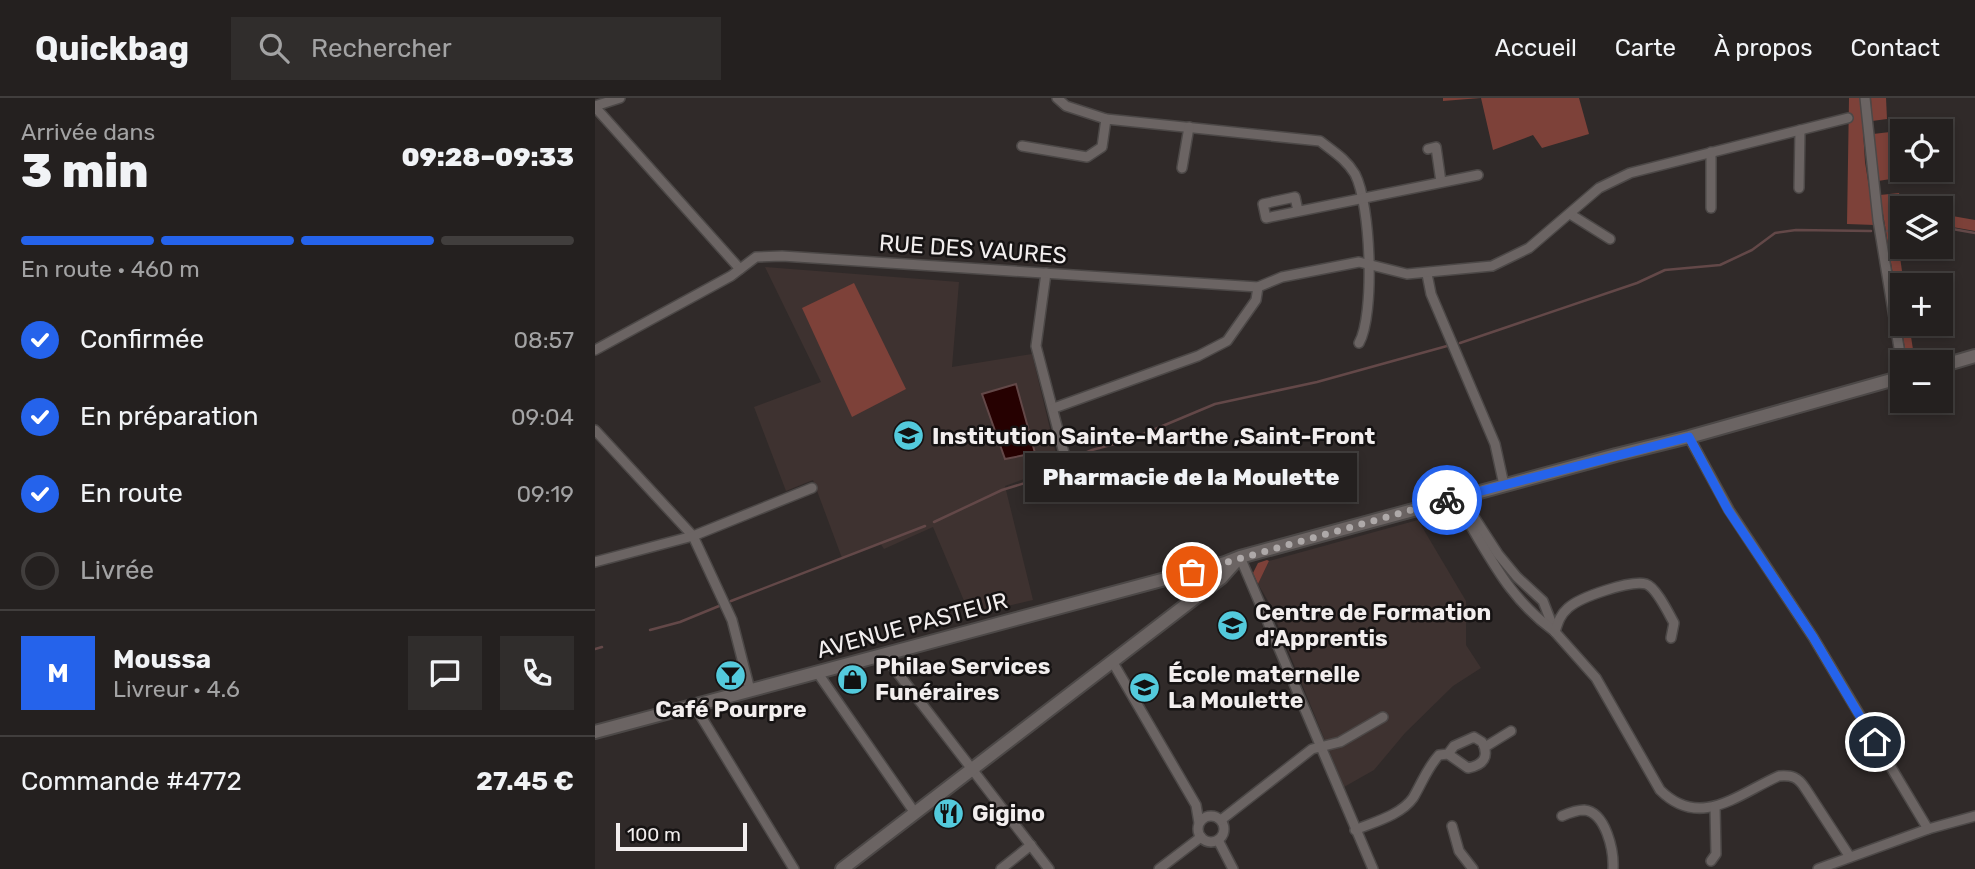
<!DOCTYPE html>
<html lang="fr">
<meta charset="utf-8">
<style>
:root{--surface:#24201f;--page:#302d2c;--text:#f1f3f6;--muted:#a3a3a4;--line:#413e3d;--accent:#2563eb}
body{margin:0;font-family:Rubik,sans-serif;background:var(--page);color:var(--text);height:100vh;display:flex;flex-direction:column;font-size:26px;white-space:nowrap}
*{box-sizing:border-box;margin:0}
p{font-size:23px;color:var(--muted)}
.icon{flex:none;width:38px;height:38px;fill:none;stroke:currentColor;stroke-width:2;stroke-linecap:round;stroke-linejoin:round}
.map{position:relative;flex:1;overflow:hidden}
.panel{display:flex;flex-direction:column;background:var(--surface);width:595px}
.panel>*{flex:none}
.controls{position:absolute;left:1295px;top:21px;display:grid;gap:14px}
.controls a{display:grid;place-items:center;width:63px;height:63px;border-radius:0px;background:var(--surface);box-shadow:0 4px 10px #0003,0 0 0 2px var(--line);font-size:35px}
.scale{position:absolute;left:21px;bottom:18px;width:131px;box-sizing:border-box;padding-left:7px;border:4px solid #f2eeee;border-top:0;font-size:19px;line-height:24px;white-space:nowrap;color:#f2eeee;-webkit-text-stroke:5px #161313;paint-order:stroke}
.pin{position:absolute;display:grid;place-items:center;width:60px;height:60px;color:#fff;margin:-30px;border:4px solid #fff;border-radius:50%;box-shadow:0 2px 7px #0007}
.courier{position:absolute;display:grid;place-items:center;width:70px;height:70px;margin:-35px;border:5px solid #2563eb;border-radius:50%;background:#fff;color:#222;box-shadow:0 2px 9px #0007}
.bubble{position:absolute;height:49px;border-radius:0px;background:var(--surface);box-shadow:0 4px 10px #0003,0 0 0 2px var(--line);font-size:23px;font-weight:800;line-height:49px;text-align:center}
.summary em{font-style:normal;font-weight:800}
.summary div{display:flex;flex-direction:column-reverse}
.summary{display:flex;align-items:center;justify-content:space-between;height:119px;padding:0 21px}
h1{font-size:46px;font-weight:800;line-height:52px}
.bar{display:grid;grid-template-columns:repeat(4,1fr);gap:10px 7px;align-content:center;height:84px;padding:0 21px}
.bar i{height:9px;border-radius:5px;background:var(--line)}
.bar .active{background:var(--accent)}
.bar p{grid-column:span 4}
.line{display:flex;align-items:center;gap:18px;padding:0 21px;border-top:2px solid var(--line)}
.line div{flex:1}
.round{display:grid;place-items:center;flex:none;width:74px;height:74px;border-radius:0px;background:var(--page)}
ol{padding:0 21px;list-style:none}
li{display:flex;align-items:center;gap:21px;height:77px}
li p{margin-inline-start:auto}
li .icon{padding:7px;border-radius:50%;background:var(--accent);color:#fff;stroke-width:4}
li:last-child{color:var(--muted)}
li i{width:38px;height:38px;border:4px solid var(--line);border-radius:50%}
header{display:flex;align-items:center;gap:42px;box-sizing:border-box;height:98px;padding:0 35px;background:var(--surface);border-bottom:2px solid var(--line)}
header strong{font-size:33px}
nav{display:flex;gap:38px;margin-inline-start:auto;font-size:24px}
.search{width:490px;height:63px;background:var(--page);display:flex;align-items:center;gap:18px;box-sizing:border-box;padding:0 24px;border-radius:0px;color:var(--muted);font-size:26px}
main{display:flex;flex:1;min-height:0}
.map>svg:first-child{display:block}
</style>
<header>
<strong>Quickbag</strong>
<div class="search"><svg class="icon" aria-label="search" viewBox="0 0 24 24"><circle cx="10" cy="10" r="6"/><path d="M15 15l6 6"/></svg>Rechercher</div>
<nav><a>Accueil</a><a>Carte</a><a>À propos</a><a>Contact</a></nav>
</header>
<main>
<section class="panel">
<div class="summary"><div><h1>3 min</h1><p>Arrivée dans</p></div><em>09:28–09:33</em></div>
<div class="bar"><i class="active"></i><i class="active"></i><i class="active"></i><i></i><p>En route · 460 m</p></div>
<ol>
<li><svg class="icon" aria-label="check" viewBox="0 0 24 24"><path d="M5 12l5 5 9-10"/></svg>Confirmée<p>08:57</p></li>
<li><svg class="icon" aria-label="check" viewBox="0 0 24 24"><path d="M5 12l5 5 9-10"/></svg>En préparation<p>09:04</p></li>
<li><svg class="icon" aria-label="check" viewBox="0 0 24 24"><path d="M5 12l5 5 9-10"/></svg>En route<p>09:19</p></li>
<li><i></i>Livrée</li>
</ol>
<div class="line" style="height:126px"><b class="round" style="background:var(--accent);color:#fff">M</b><div><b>Moussa</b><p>Livreur · 4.6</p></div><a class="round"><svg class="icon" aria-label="chat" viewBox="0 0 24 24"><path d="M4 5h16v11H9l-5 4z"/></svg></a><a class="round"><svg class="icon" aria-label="phone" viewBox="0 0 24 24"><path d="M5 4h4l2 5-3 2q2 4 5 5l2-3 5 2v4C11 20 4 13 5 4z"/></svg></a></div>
<div class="line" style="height:91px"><div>Commande #4772</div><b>27.45 €</b></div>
</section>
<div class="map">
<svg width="1380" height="771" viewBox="0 0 1380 771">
<rect width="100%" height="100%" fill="#302a29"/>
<g fill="#3e3230">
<polygon points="170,169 364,184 357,269 437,256 464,368 410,388 438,502 375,517 338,429 289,451 285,445 247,460 218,382 191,393 159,309 226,284"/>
<polygon points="823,422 871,503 871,547 886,570 858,588 810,635 779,672 749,689 673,503 663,486 674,463"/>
</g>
<g fill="#7d4139">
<polygon points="848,0 984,0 994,36 947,50 938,37 898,52 886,0 848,3"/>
<polygon points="1254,0 1266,0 1270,64 1280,127 1252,126"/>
<polygon points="1276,0 1291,0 1292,21 1277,23"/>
<polygon points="1295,34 1302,80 1283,83 1278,36"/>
<polygon points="1304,95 1307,111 1307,130 1301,131 1309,187 1307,226 1314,226 1320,264 1311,257 1285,97"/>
<polygon points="1346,116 1380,122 1380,133 1346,127"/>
<polygon points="259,185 311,291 257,319 207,210"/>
<polygon points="672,462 674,463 663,486 658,475 663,465"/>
</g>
<polygon fill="#260101" stroke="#634848" stroke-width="2" points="421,286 440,355 410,361 387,296"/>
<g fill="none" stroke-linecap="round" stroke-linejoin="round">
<g stroke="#634848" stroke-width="2.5">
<polyline points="1346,129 1380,135"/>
<polyline points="1292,133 1307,131"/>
<polyline points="865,245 1042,185 1070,172 1125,167 1157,152 1180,135 1201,132 1276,133"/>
<polyline points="476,367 485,357 497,352 534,342 620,306 722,284 852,248"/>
<polyline points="339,424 407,392 466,374"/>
<polyline points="136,503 330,428"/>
<polyline points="55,532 85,524 124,508"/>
<polyline points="0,551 7,549"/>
</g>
<defs>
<g id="minor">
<path d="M462,0l9,8 40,13 214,22c14,11 26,18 35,33 16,31 20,141 4,169"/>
<polyline points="1270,0 1283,122 1307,268"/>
<polyline points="0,8 25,0"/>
<polyline points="0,9 145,171"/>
<polyline points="427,48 492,59 507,49 511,21"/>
<polyline points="833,51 841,49 846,84"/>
<polyline points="587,70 594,29"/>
<polyline points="1204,90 1205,32"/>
<polyline points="1116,110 1116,54"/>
<polyline points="703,113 700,99 668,106 671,120 883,77"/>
<polyline points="975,116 1015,141"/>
<polyline points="451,175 441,248 470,359"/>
<polyline points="832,176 836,196 900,346 909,387"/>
<polyline points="0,252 136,178 161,159 187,158 663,189 687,179 764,164 812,176 897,168 934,150 1004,90 1035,75 1253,20"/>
<polyline points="459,310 603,258 632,243 661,202 663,189"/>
<polyline points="0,332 98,438 137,522 155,592"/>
<polyline points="1094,339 1134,412 1218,539 1333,731"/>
<path d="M866,398l6,15 7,6 24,37 19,23 26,24 12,31 41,46 64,112c40,40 78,4 119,-14 13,-1 19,1 26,12l45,69"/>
<path d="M872,413l2,12c26,43 43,77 85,108"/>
<polyline points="645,459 778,771"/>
<polyline points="0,464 98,438 217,390"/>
<path d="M960,534c3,-10 5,-17 13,-24 12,-11 62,-28 78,-24 10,3 23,30 28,39l-3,15"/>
<polyline points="289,557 454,771"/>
<polyline points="517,563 601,707 604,725"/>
<polyline points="222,574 320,715"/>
<polyline points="99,607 199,771"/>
<polyline points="890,649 916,633"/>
<path d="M967,718c7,-3 14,-6 22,-6 22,2 30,41 29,59"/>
<circle cx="616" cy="731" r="13"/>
<polyline points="626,722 717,651 745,644 788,619"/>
<polyline points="857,728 864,753 878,771"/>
<path d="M760,732c19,-8 46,-15 58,-32 9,-15 14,-30 26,-43l9,-1 20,14c15,-3 22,-11 14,-26l-8,-5 -20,9 -6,8"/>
<polyline points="623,742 638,771"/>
<polyline points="1116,763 1121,756 1120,709"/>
<polyline points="406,771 436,747"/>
<polyline points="564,771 606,739"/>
<polyline points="1223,771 1333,731 1380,718"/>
</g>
<g id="secondary">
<polyline points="1346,268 1380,258"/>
<polyline points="0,634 630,465 645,459 1021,357 1094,339 1307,279"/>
<polyline points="247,771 626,480 642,462"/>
</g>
</defs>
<use href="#minor" stroke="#4c4847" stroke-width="12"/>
<use href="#secondary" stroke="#4c4847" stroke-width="16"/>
<use href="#minor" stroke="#6b6463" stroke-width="9"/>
<use href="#secondary" stroke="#6b6463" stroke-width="12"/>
</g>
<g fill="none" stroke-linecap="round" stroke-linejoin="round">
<polyline stroke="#aea9a9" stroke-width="7" stroke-dasharray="0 12.6" points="597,474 852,402"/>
<polyline stroke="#2563eb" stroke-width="9" points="852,402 1094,339 1133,412 1218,539 1280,644"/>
</g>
<defs>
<symbol id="school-disc" viewBox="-11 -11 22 22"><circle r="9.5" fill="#53cadc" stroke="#161313"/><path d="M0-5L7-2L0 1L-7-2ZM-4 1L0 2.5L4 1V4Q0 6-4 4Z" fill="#111"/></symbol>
<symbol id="university-disc" viewBox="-11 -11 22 22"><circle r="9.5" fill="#53cadc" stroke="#161313"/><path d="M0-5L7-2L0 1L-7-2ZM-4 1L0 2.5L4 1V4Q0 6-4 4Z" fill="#111"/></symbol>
<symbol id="bar-disc" viewBox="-11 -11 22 22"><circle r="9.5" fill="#53cadc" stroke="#161313"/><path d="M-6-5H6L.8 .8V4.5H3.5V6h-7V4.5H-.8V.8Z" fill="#111"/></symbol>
<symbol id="shop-disc" viewBox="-11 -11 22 22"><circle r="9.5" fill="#53cadc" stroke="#161313"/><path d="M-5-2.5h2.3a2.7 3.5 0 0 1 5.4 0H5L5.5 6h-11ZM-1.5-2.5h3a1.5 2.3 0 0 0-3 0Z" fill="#111"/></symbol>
<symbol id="restaurant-disc" viewBox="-11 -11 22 22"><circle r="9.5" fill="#53cadc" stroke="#161313"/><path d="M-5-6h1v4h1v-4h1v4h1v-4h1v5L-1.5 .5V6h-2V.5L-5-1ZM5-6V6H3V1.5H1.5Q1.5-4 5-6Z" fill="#111"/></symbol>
</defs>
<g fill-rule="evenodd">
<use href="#school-disc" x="296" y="320" width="35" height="35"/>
<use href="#university-disc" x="620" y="510" width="35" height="35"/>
<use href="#bar-disc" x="118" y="560" width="35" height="35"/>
<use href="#shop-disc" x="240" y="564" width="35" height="35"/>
<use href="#school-disc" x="532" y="572" width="35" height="35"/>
<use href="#restaurant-disc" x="336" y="698" width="35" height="35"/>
</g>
<g text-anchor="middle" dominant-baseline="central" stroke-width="5" stroke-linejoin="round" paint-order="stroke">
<g font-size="23" fill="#f2eeee" stroke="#161313">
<text transform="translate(378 151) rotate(4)">RUE DES VAURES</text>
<text transform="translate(317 527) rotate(-15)">AVENUE PASTEUR</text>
</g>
<g font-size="23" font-weight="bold" fill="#f2eeee" stroke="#161313" text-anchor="start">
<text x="337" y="338">Institution Sainte-Marthe ,Saint-Front</text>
<text x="660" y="514">Centre de Formation<tspan x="660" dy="26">d'Apprentis</tspan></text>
<text x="280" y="568">Philae Services<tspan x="280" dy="26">Funéraires</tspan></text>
<text x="573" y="576">École maternelle<tspan x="573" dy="26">La Moulette</tspan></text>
<text x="136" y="611" text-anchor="middle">Café Pourpre</text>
<text x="377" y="715">Gigino</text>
</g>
</g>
</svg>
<div class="controls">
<a><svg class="icon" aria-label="locate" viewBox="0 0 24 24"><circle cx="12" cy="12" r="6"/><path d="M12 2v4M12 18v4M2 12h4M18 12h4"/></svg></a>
<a><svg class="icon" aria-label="layers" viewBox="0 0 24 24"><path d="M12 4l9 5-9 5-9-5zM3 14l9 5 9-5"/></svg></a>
<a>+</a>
<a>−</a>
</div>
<div class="scale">100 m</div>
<div class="pin" style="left:597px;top:474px;background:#ea580c"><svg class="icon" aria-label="bag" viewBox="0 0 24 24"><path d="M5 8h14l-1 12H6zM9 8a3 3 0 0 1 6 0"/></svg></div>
<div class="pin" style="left:1280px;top:644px;background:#1f2937"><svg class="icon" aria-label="home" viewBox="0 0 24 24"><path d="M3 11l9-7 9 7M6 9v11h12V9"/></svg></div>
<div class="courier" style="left:852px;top:402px"><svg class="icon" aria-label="bike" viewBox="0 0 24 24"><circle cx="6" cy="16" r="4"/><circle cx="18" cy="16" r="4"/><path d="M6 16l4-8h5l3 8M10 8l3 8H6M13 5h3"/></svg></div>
<div class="bubble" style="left:430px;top:355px;width:332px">Pharmacie de la Moulette</div>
</div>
</main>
